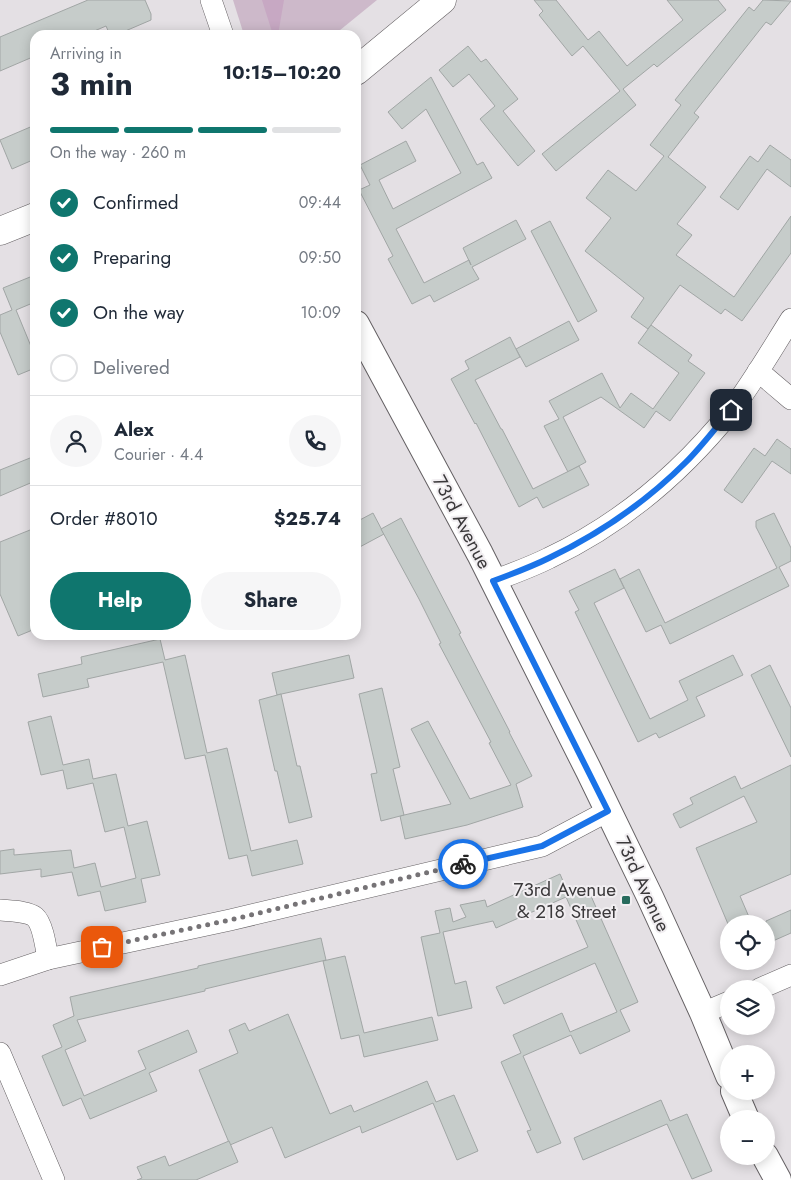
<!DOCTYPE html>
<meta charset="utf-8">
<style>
:root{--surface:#fff;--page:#f6f6f7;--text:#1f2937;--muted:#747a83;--line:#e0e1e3;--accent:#0f766e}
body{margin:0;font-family:Jost,sans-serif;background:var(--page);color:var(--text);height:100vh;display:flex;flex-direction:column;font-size:19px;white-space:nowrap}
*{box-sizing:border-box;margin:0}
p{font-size:16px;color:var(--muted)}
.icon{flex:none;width:28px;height:28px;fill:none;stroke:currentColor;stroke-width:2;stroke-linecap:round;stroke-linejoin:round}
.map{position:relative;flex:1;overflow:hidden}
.sheet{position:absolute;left:30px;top:30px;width:331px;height:610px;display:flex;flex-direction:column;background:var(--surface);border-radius:15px;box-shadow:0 2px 12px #0003}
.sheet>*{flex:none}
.tools{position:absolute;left:720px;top:915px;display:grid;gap:10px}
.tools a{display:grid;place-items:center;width:55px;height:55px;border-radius:50%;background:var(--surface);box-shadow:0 2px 12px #0003;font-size:25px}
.pin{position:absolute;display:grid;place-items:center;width:42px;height:42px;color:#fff;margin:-21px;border-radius:10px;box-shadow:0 2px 8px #0006}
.courier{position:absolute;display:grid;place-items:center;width:50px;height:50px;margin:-25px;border:4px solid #1a73e8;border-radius:50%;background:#fff;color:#222;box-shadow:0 1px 6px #0007}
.overview em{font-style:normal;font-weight:700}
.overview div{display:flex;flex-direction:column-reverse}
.overview{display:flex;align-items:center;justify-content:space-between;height:85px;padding:0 20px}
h1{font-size:32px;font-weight:700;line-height:38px}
.bar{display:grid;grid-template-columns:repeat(4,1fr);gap:8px 5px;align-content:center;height:60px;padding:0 20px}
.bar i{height:6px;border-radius:4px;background:var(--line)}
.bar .active{background:var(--accent)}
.bar p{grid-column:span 4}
.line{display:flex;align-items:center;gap:12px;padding:0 20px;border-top:1px solid var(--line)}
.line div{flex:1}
.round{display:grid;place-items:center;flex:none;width:52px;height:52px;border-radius:26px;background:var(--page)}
ol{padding:0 20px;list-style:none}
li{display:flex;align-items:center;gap:15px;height:55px}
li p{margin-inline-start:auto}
li .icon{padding:5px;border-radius:50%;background:var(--accent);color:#fff;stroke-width:4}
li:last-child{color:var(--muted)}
li i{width:28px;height:28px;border:2px solid var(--line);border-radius:50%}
.button{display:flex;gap:10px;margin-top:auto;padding:10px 20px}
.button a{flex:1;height:58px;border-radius:30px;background:var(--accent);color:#fff;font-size:20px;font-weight:700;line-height:58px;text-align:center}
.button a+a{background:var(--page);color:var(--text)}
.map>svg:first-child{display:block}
</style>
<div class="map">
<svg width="791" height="1180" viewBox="0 0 791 1180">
<rect width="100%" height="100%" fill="#e4e0e4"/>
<polygon fill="#cdb9ca" points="233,0 377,0 334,35 244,35"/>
<polygon fill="#c7a8c3" points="262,0 284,0 278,35 273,35"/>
<g fill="#c6ccca" stroke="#a1a6a5">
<polygon points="88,0 145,0 151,14 151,20 116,35 110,35 106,26 85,35 35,35 35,56 0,71 0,37"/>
<polygon points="534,0 556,0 588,40 599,31 627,66 683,20 667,0 718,0 726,10 657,67 654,64 623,89 636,105 556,171 542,154 620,91 583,46 572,56 539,15 543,11"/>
<polygon points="763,0 791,1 771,25 766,22 717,84 694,113 699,117 668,157 706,187 677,224 692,235 676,255 734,297 791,216 791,253 742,321 725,309 721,314 680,285 648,329 631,317 644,298 585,251 611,218 586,198 608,170 636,191 664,156 650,145 681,105 675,100 749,7 754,11"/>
<polygon points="468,46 481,62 486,59 518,99 503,111 535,151 518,166 480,119 495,106 469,74 453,87 439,70"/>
<polygon points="431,77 477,165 483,162 492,178 396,229 424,283 469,260 471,265 463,248 516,220 526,239 472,267 479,279 434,302 430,295 412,304 388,259 393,256 359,190 370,185 360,165 406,141 416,161 379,180 393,209 461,173 426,109 402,129 388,112"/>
<polygon points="35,125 35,159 12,169 0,140"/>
<polygon points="770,145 791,160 791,187 767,169 738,210 720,197 750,156 758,162"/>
<polygon points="550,221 597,311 578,322 531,231"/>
<polygon points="35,275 35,302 16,310 35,356 35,368 18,375 0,332 0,315 12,310 3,288"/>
<polygon points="569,321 579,340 526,367 516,349"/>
<polygon points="651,325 692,355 688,361 705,373 670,421 656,411 644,428 601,397 563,417 586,462 568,472 544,426 559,419 549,401 602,373 620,408 631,393 653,409 679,373 638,343"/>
<polygon points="510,337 520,357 475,380 501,429 502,429 533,489 579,466 589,485 543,508 537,497 519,507 476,423 475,424 451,379 469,369 465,361"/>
<polygon points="777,439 791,449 791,474 772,461 742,503 724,490 754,448 765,456"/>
<polygon points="35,456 35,481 0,496 0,470"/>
<polygon points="373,513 384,534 356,549 356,522"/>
<polygon points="774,513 791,548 791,561 779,567 789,586 670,644 661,625 646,632 620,579 639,569 665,623 777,568 756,527 756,521"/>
<polygon points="401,518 461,633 459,634 510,732 509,732 532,776 516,784 523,807 467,825 405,839 400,816 451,804 411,729 428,721 470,799 511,785 489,743 491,742 439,644 441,643 419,599 381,529"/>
<polygon points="35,528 35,629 18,636 0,594 0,542"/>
<polygon points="615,569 624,588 594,603 650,719 688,700 679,681 733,655 743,675 696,697 705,716 659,738 656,733 638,742 575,612 579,610 569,591"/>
<polygon points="160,639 165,660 185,655 207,753 227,748 251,851 297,840 303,864 252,876 247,855 229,859 205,755 185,759 163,662 87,679 89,687 43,697 38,674 82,664 81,657"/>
<polygon points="349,655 354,678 277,695 272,673"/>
<polygon points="770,665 791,708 791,757 751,675"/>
<polygon points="382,688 400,767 393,769 404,815 381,821 371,774 377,773 359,694"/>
<polygon points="281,694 297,766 300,766 312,817 289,823 277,771 275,771 259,700"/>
<polygon points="51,716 63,765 89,759 93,779 116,774 128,826 147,821 160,875 141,879 146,902 105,911 100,891 78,896 72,872 41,877 41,869 0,874 0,851 14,849 14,855 71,850 74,868 95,863 101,887 136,878 124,827 105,832 93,783 67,789 63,770 41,775 28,722"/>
<polygon points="791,765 791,874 740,896 752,924 728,924 696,848 757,822 744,796 680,828 673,814 693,804 690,798 735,776 741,789"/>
<polygon points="560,874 569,895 587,887 638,1002 620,1010 630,1031 580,1054 571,1035 523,1056 561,1143 537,1153 527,1131 531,1130 501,1062 521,1053 513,1035 562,1013 570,1032 617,1012 595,963 504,1004 496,987 588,947 566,897 496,928 493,921 443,932 455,984 466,981 472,1008 438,1016 421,937 440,933 435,911 450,908 453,922 466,917 460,905 485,900 487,907"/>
<polygon points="791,910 791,933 766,944 766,921"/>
<polygon points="321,938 326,960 205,989 205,991 77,1020 86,1041 65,1050 84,1096 146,1069 138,1051 188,1030 197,1052 149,1073 157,1091 90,1119 81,1098 63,1106 42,1056 62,1047 53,1025 74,1016 70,997 198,968 198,966"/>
<polygon points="345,956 364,1033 432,1017 438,1040 364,1057 359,1035 341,1039 323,961"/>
<polygon points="288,1014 330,1114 351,1105 354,1112 427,1081 436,1102 454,1095 478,1151 457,1160 433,1103 362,1133 360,1126 285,1158 272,1127 230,1145 199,1070 238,1053 229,1030 245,1023 249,1031"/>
<polygon points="661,1100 670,1121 687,1114 712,1171 692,1179 667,1124 583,1160 574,1138"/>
<polygon points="229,1141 238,1162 196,1180 137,1180 142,1178 137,1167 165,1156 169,1166"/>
</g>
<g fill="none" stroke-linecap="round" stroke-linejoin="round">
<defs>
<g id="minor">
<polyline points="211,0 223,35"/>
<polyline points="758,371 791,399"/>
<path d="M493,581c19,-7 38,-14 56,-23 72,-34 132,-85 182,-147 22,-29 41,-62 60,-92"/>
<path d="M0,910c9,1 28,1 35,7 8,7 11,31 13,42"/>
<polyline points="0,975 48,959 230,920 542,846 608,811"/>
<polyline points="759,989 791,975"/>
<polyline points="703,1013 729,1002"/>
<polyline points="0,1053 54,1180"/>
</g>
<g id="tertiary">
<polyline points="356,324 480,554 589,771 650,897 703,1013 729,1076"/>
<polyline points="734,1091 746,1119"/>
<polyline points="765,1156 778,1180"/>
</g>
<g id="secondary">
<polyline points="356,71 442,0"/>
<polyline points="0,231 35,217"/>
</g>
</defs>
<use href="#minor" stroke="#646063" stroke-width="22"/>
<use href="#tertiary" stroke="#646063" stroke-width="28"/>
<use href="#secondary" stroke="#646063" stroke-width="29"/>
<use href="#minor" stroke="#fff" stroke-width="21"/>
<use href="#tertiary" stroke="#fff" stroke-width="26"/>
<use href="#secondary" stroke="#fff" stroke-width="28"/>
</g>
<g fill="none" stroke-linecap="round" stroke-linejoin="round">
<polyline stroke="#767376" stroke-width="5" stroke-dasharray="0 9" points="102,947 230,920 463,864"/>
<path stroke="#1a73e8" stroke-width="6" d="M463,864l79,-18 66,-35 -115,-230c19,-7 38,-14 56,-23 50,-24 98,-57 137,-96 16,-16 30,-35 45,-52"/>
</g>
<rect fill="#276b5d" stroke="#f1eef1" stroke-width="2" x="621" y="895" width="10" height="10" rx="2.5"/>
<g text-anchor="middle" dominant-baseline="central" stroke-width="4" stroke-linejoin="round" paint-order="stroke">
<g font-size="19" fill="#3b393b" stroke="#f1eef1">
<text transform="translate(462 522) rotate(62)">73rd Avenue</text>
<text transform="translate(643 884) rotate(65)">73rd Avenue</text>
</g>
<g font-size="19" fill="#3b393b" stroke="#f1eef1" text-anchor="end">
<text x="616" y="889">73rd Avenue<tspan x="616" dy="22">&amp; 218 Street</tspan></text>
</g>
</g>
</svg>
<div class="tools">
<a><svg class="icon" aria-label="locate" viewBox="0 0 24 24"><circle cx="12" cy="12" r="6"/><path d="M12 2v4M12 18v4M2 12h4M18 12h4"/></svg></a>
<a><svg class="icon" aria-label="layers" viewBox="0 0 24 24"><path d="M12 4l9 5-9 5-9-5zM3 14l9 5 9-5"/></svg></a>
<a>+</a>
<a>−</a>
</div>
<div class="pin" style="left:102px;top:947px;background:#ea580c"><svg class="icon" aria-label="bag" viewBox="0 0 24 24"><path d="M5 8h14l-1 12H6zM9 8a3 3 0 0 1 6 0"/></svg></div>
<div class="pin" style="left:731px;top:410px;background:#1f2937"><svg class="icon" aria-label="home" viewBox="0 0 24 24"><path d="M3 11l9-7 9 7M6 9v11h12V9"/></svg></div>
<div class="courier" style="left:463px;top:864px"><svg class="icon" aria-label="bike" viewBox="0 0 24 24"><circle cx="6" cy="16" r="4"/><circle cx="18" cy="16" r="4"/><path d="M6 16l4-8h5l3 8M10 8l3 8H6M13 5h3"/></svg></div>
<section class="sheet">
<div class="overview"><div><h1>3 min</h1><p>Arriving in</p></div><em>10:15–10:20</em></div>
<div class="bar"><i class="active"></i><i class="active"></i><i class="active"></i><i></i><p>On the way · 260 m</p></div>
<ol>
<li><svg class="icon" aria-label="check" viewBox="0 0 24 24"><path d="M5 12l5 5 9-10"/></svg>Confirmed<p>09:44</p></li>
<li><svg class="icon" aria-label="check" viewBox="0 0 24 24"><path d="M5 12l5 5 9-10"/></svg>Preparing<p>09:50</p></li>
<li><svg class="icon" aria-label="check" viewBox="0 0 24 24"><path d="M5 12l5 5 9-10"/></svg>On the way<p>10:09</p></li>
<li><i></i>Delivered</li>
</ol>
<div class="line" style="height:90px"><a class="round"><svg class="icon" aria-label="person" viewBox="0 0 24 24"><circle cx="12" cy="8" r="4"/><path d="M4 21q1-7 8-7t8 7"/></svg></a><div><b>Alex</b><p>Courier · 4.4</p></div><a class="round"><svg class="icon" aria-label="phone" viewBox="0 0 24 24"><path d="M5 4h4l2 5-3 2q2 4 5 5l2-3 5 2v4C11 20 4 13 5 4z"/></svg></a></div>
<div class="line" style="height:65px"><div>Order #8010</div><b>$25.74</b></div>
<div class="button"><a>Help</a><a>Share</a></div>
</section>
</div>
